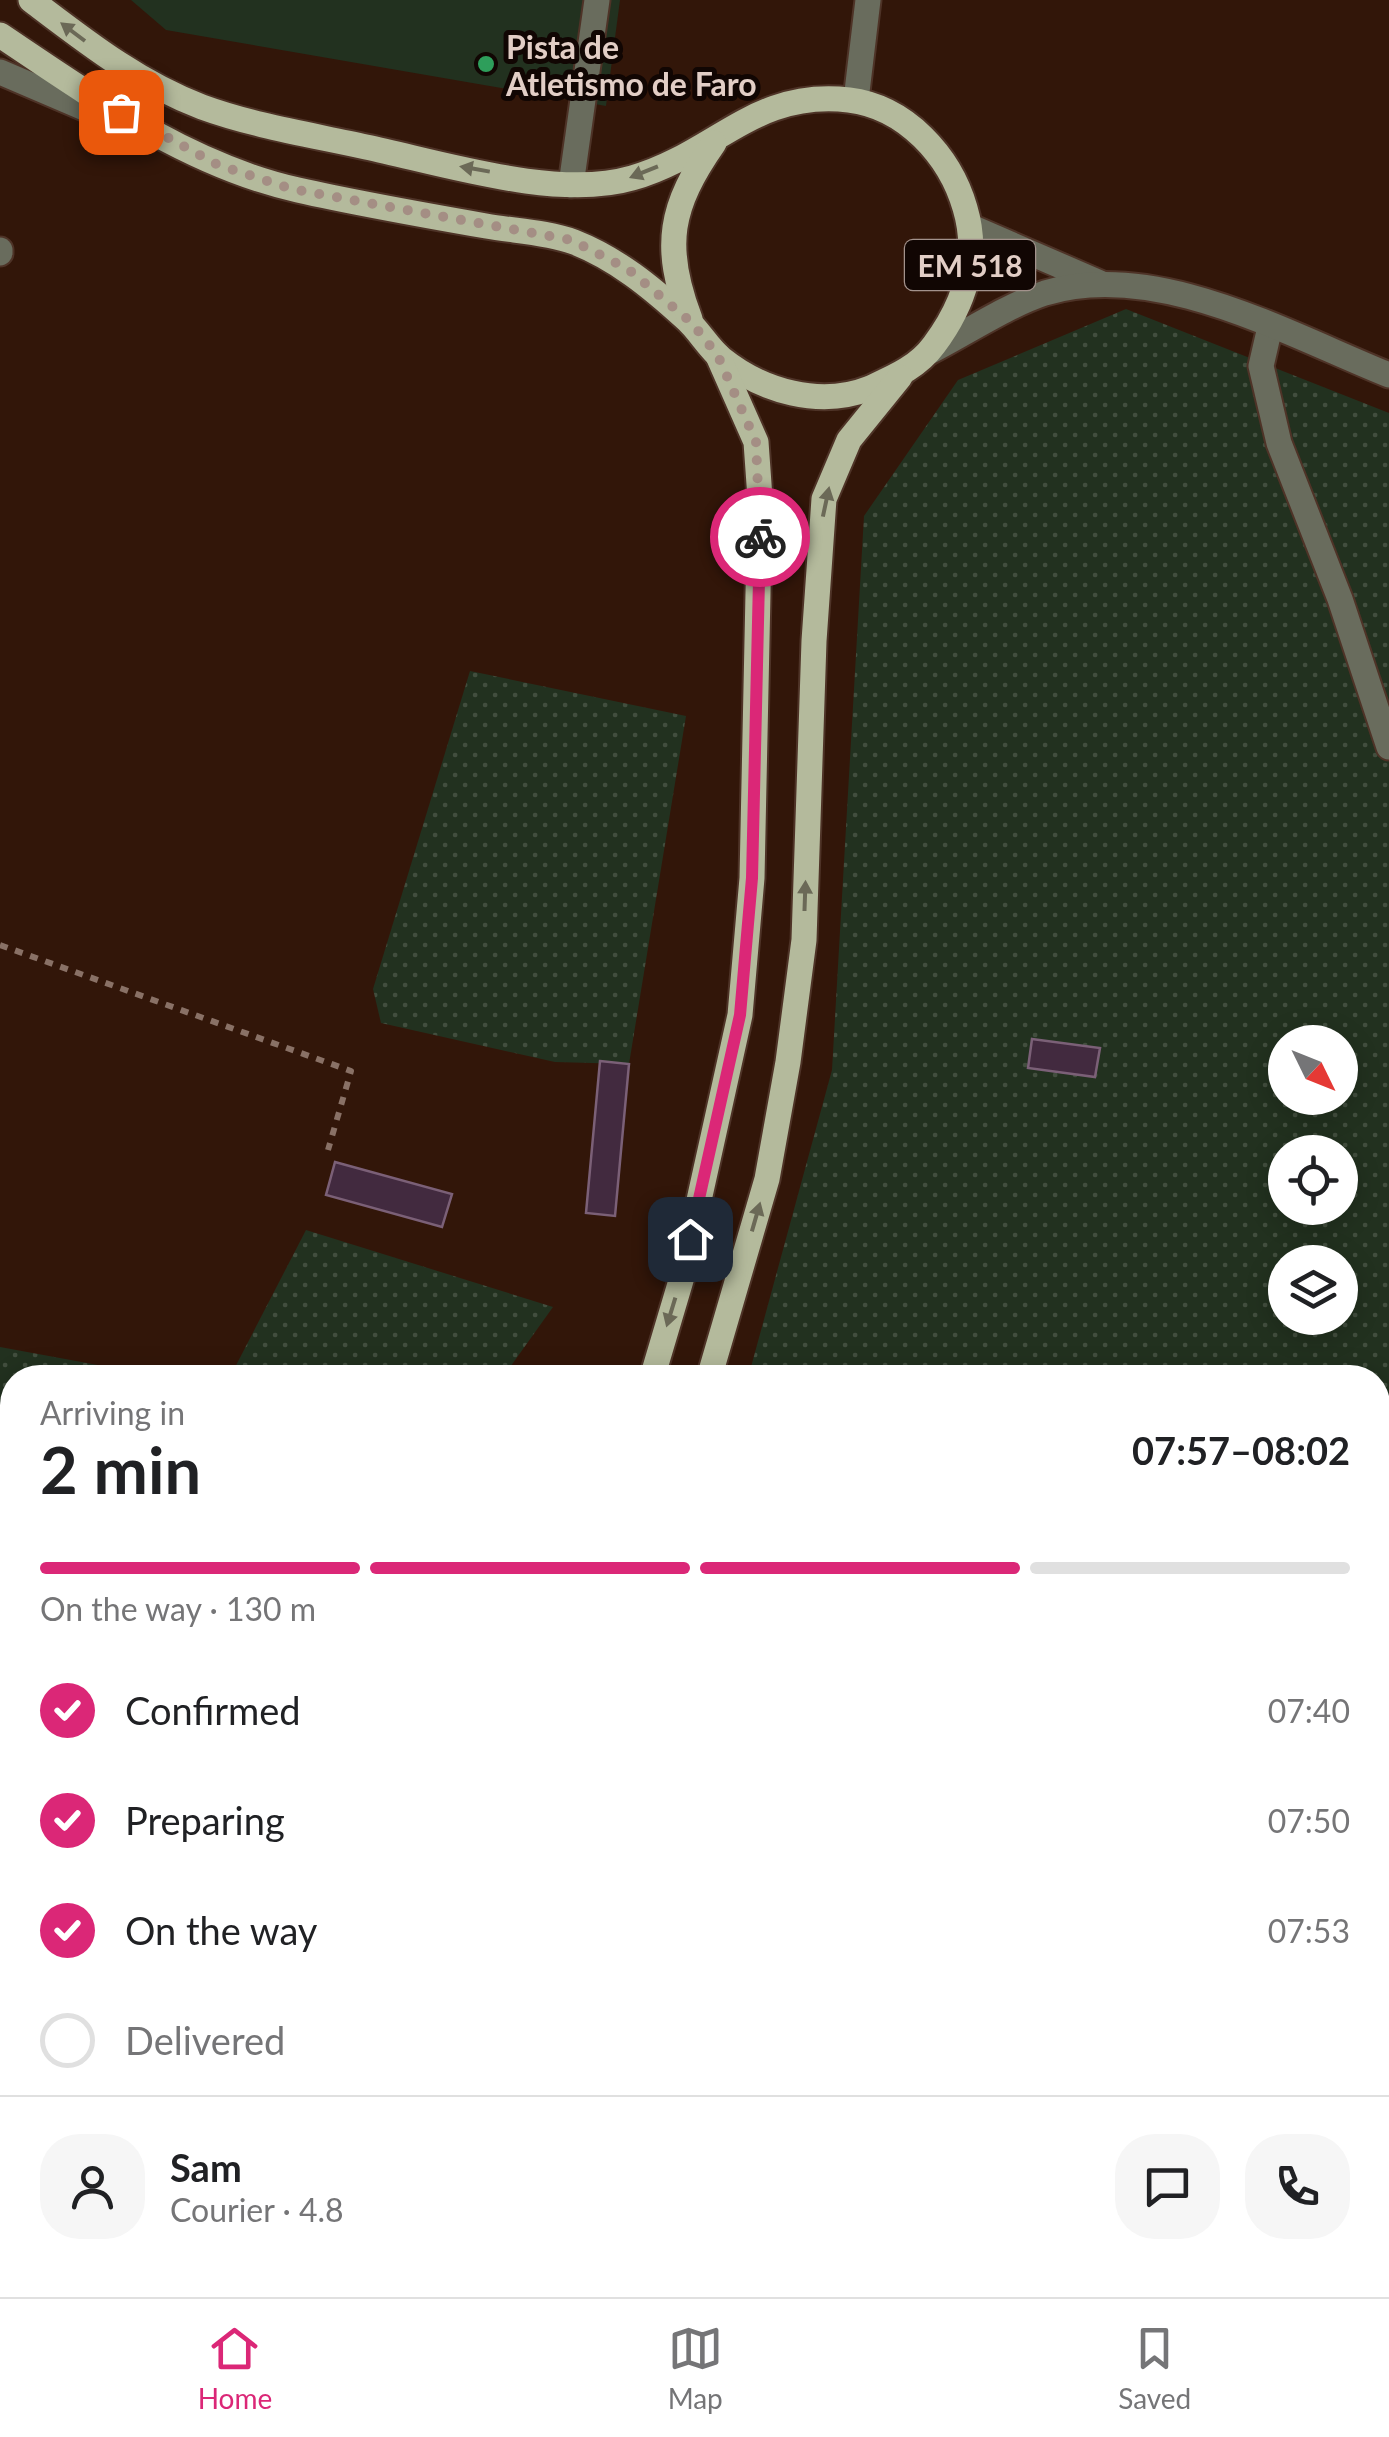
<!DOCTYPE html>
<meta charset="utf-8">
<style>
:root{--surface:#fff;--page:#f6f6f6;--text:#202124;--muted:#757577;--line:#e0e0e0;--accent:#db2777}
body{margin:0;font-family:Lato,sans-serif;background:var(--page);color:var(--text);height:100vh;display:flex;flex-direction:column;font-size:38px;white-space:nowrap}
*{box-sizing:border-box;margin:0}
p{font-size:32px;color:var(--muted)}
.icon{flex:none;width:55px;height:55px;fill:none;stroke:currentColor;stroke-width:2;stroke-linecap:round;stroke-linejoin:round}
.map{position:relative;flex:1;overflow:hidden}
.side{position:absolute;left:0px;top:1365px;width:1390px;height:932px;display:flex;flex-direction:column;background:var(--surface);border-radius:40px 40px 0 0;box-shadow:0 5px 25px #0003}
.side>*{flex:none}
.needle{width:65px;rotate:133deg}
.controls{position:absolute;left:1268px;top:1025px;display:grid;gap:20px}
.controls a{display:grid;place-items:center;width:90px;height:90px;border-radius:50%;background:var(--surface);box-shadow:0 5px 25px #0003;font-size:50px}
.pin{position:absolute;display:grid;place-items:center;width:85px;height:85px;color:#fff;margin:-42px;border-radius:20px;box-shadow:0 5px 15px #0006}
.courier{position:absolute;display:grid;place-items:center;width:100px;height:100px;margin:-50px;border:8px solid #db2777;border-radius:50%;background:#fff;color:#222;box-shadow:0 2px 12px #0007}
.head em{font-style:normal;font-weight:700}
.head div{display:flex;flex-direction:column-reverse}
.head{display:flex;align-items:center;justify-content:space-between;height:170px;padding:0 40px}
h1{font-size:65px;font-weight:700;line-height:75px}
.bar{display:grid;grid-template-columns:repeat(4,1fr);gap:15px 10px;align-content:center;height:120px;padding:0 40px}
.bar i{height:12px;border-radius:8px;background:var(--line)}
.bar .active{background:var(--accent)}
.bar p{grid-column:span 4}
.line{display:flex;align-items:center;gap:25px;padding:0 40px;border-top:2px solid var(--line)}
.line div{flex:1}
.round{display:grid;place-items:center;flex:none;width:105px;height:105px;border-radius:40px;background:var(--page)}
ol{padding:0 40px;list-style:none}
li{display:flex;align-items:center;gap:30px;height:110px}
li p{margin-inline-start:auto}
li .icon{padding:10px;border-radius:50%;background:var(--accent);color:#fff;stroke-width:4}
li:last-child{color:var(--muted)}
li i{width:55px;height:55px;border:5px solid var(--line);border-radius:50%}
.dock{display:flex;justify-content:space-around;align-items:center;height:140px;border-top:2px solid var(--line);background:var(--surface);font-size:28px;color:var(--muted)}
.dock a{display:grid;justify-items:center;gap:5px}
.dock .active{color:var(--accent)}
.map>svg:first-child{display:block}
</style>
<div class="map">
<svg width="1389" height="2297" viewBox="0 0 1389 2297">
<defs>
<pattern id="grass-dots" width="8" height="8" patternUnits="userSpaceOnUse" patternTransform="scale(2.5)"><rect width="8" height="8" fill="#22311f"/><path d="M2 2h.1M6 6h.1" fill="none" stroke="#424e3e" stroke-width="1.8" stroke-linecap="round"/></pattern>
</defs>
<rect width="100%" height="100%" fill="#321609"/>
<g fill="url(#grass-dots)" fill-rule="evenodd">
<path d="M1126,309l263,104v1132l-11,-1v-166h-630l84,-308 32,-554 94,-136zM1285,1042h55v56h-55zM1285,1152h55v56h-55zM1285,1262h55v56h-55z"/>
<polygon points="470,671 686,716 629,1064 555,1062 381,1023 373,989"/>
<polygon points="306,1230 553,1307 503,1377 230,1377"/>
<polygon points="0,1347 163,1377 12,1378 12,1589 0,1591"/>
<polygon points="1389,1867 1389,2297 0,2297 0,2024 12,2024 12,2285 1378,2285 1378,1871"/>
</g>
<polygon fill="#22311f" points="131,0 620,0 606,106 166,30"/>
<g fill="#422a3f" stroke="#7b6077" stroke-width="2.5">
<polygon points="1032,1039 1100,1048 1095,1077 1028,1068"/>
<polygon points="600,1061 629,1064 615,1216 586,1213"/>
<polygon points="335,1162 452,1194 442,1227 326,1195"/>
</g>
<g fill="none" stroke-linecap="round" stroke-linejoin="round">
<defs>
<g id="minor">
<polyline points="0,72 124,125"/>
<polyline points="856,100 868,0"/>
<polyline points="571,185 597,0"/>
<polyline points="971,227 1100,283"/>
<polyline points="0,250 0,253"/>
<polyline points="1270,327 1261,366 1279,443 1340,599 1389,747"/>
<path d="M929,352c37,-19 77,-46 116,-59 111,-34 242,41 344,82"/>
<polyline points="1378,2246 1389,2247"/>
</g>
<g id="major">
<path d="M0,35c91,61 189,131 298,155 62,14 125,25 188,36 28,5 61,6 88,16 43,17 77,45 111,76 14,12 23,30 37,41 40,32 98,49 148,29 24,-11 48,-21 64,-43 30,-40 46,-87 31,-137 -15,-52 -59,-101 -116,-108 -95,-11 -133,54 -217,78 -75,22 -190,-15 -266,-31 -54,-12 -112,-21 -164,-40 -64,-24 -117,-66 -171,-107"/>
<path d="M690,319c-28,-73 -20,-113 24,-176"/>
<polyline points="652,1378 682,1277 740,1015 752,878 760,498 756,442 718,356"/>
<polyline points="709,1378 767,1179 788,1062 804,940 814,641 824,499 849,440 900,377"/>
<polyline points="1378,1597 1389,1597"/>
<polyline points="1378,1663 1389,1661"/>
<polyline points="1378,1714 1389,1714"/>
<polyline points="0,1718 12,1717"/>
<polyline points="0,1812 12,1810"/>
<polyline points="1378,1825 1389,1823"/>
<polyline points="0,1876 12,1874"/>
<polyline points="0,1992 12,1992"/>
</g>
</defs>
<use href="#minor" stroke="#4e3327" stroke-width="29"/>
<use href="#major" stroke="#4e3327" stroke-width="29"/>
<polyline stroke="#897166" stroke-width="6" stroke-dasharray="8 8" stroke-linecap="butt" points="0,945 351,1071 328,1150"/>
<use href="#minor" stroke="#696c5d" stroke-width="25"/>
<use href="#major" stroke="#b4ba9c" stroke-width="25"/>
</g>
<defs><path id="oneway-solid" d="M-6-.8H1V-3.2L6.5 0L1 3.2V.8H-6Z" transform="scale(2.5)"/></defs>
<g fill="#6b6957">
<use href="#oneway-solid" transform="translate(73 32) rotate(-143)"/>
<use href="#oneway-solid" transform="translate(475 169) rotate(-170)"/>
<use href="#oneway-solid" transform="translate(644 172) rotate(158)"/>
<use href="#oneway-solid" transform="translate(826 502) rotate(-78)"/>
<use href="#oneway-solid" transform="translate(805 896) rotate(-88)"/>
<use href="#oneway-solid" transform="translate(756 1217) rotate(-74)"/>
<use href="#oneway-solid" transform="translate(671 1312) rotate(107)"/>
</g>
<g fill="none" stroke-linecap="round" stroke-linejoin="round">
<polyline stroke="#a48e84" stroke-width="10" stroke-dasharray="0 18" points="121,112 218,165 292,189 571,240 628,269 692,323 718,356 756,442 760,537"/>
<polyline stroke="#db2777" stroke-width="12" points="690,1239 740,1015 752,878 760,537"/>
</g>
<circle fill="#2e9e5b" stroke="#110603" stroke-width="4" cx="486" cy="64" r="10"/>
<g text-anchor="middle" dominant-baseline="central" stroke-width="10" stroke-linejoin="round" paint-order="stroke">
<rect fill="#110603" stroke="#a3928c" stroke-width="2.5" x="905" y="240" width="130" height="50" rx="8"/>
<g font-size="30" font-weight="bold" fill="#e2cec6">
<text x="970" y="265">EM 518</text>
</g>
<g font-size="32" font-weight="bold" fill="#e2cec6" stroke="#110603" text-anchor="start">
<text x="506" y="46">Pista de<tspan x="506" dy="37">Atletismo de Faro</tspan></text>
</g>
</g>
</svg>
<div class="controls">
<a><svg class="needle" viewBox="-14 -14 28 28"><path d="M0-13l5 13h-10z" fill="#e53935"/><path d="M0 13l5-13h-10z" fill="#757577"/></svg></a>
<a><svg class="icon" aria-label="locate" viewBox="0 0 24 24"><circle cx="12" cy="12" r="6"/><path d="M12 2v4M12 18v4M2 12h4M18 12h4"/></svg></a>
<a><svg class="icon" aria-label="layers" viewBox="0 0 24 24"><path d="M12 4l9 5-9 5-9-5zM3 14l9 5 9-5"/></svg></a>
</div>
<div class="pin" style="left:121px;top:112px;background:#ea580c"><svg class="icon" aria-label="bag" viewBox="0 0 24 24"><path d="M5 8h14l-1 12H6zM9 8a3 3 0 0 1 6 0"/></svg></div>
<div class="pin" style="left:690px;top:1239px;background:#1f2937"><svg class="icon" aria-label="home" viewBox="0 0 24 24"><path d="M3 11l9-7 9 7M6 9v11h12V9"/></svg></div>
<div class="courier" style="left:760px;top:537px"><svg class="icon" aria-label="bike" viewBox="0 0 24 24"><circle cx="6" cy="16" r="4"/><circle cx="18" cy="16" r="4"/><path d="M6 16l4-8h5l3 8M10 8l3 8H6M13 5h3"/></svg></div>
<section class="side">
<div class="head"><div><h1>2 min</h1><p>Arriving in</p></div><em>07:57–08:02</em></div>
<div class="bar"><i class="active"></i><i class="active"></i><i class="active"></i><i></i><p>On the way · 130 m</p></div>
<ol>
<li><svg class="icon" aria-label="check" viewBox="0 0 24 24"><path d="M5 12l5 5 9-10"/></svg>Confirmed<p>07:40</p></li>
<li><svg class="icon" aria-label="check" viewBox="0 0 24 24"><path d="M5 12l5 5 9-10"/></svg>Preparing<p>07:50</p></li>
<li><svg class="icon" aria-label="check" viewBox="0 0 24 24"><path d="M5 12l5 5 9-10"/></svg>On the way<p>07:53</p></li>
<li><i></i>Delivered</li>
</ol>
<div class="line" style="height:180px"><a class="round"><svg class="icon" aria-label="person" viewBox="0 0 24 24"><circle cx="12" cy="8" r="4"/><path d="M4 21q1-7 8-7t8 7"/></svg></a><div><b>Sam</b><p>Courier · 4.8</p></div><a class="round"><svg class="icon" aria-label="chat" viewBox="0 0 24 24"><path d="M4 5h16v11H9l-5 4z"/></svg></a><a class="round"><svg class="icon" aria-label="phone" viewBox="0 0 24 24"><path d="M5 4h4l2 5-3 2q2 4 5 5l2-3 5 2v4C11 20 4 13 5 4z"/></svg></a></div>
</section>
</div>
<nav class="dock">
<a class="active"><svg class="icon" aria-label="home" viewBox="0 0 24 24"><path d="M3 11l9-7 9 7M6 9v11h12V9"/></svg>Home</a>
<a><svg class="icon" aria-label="map" viewBox="0 0 24 24"><path d="M3 6l6-2 6 2 6-2v14l-6 2-6-2-6 2zM9 4v14M15 6v14"/></svg>Map</a>
<a><svg class="icon" aria-label="saved" viewBox="0 0 24 24"><path d="M7 4h10v16l-5-4-5 4z"/></svg>Saved</a>
</nav>
